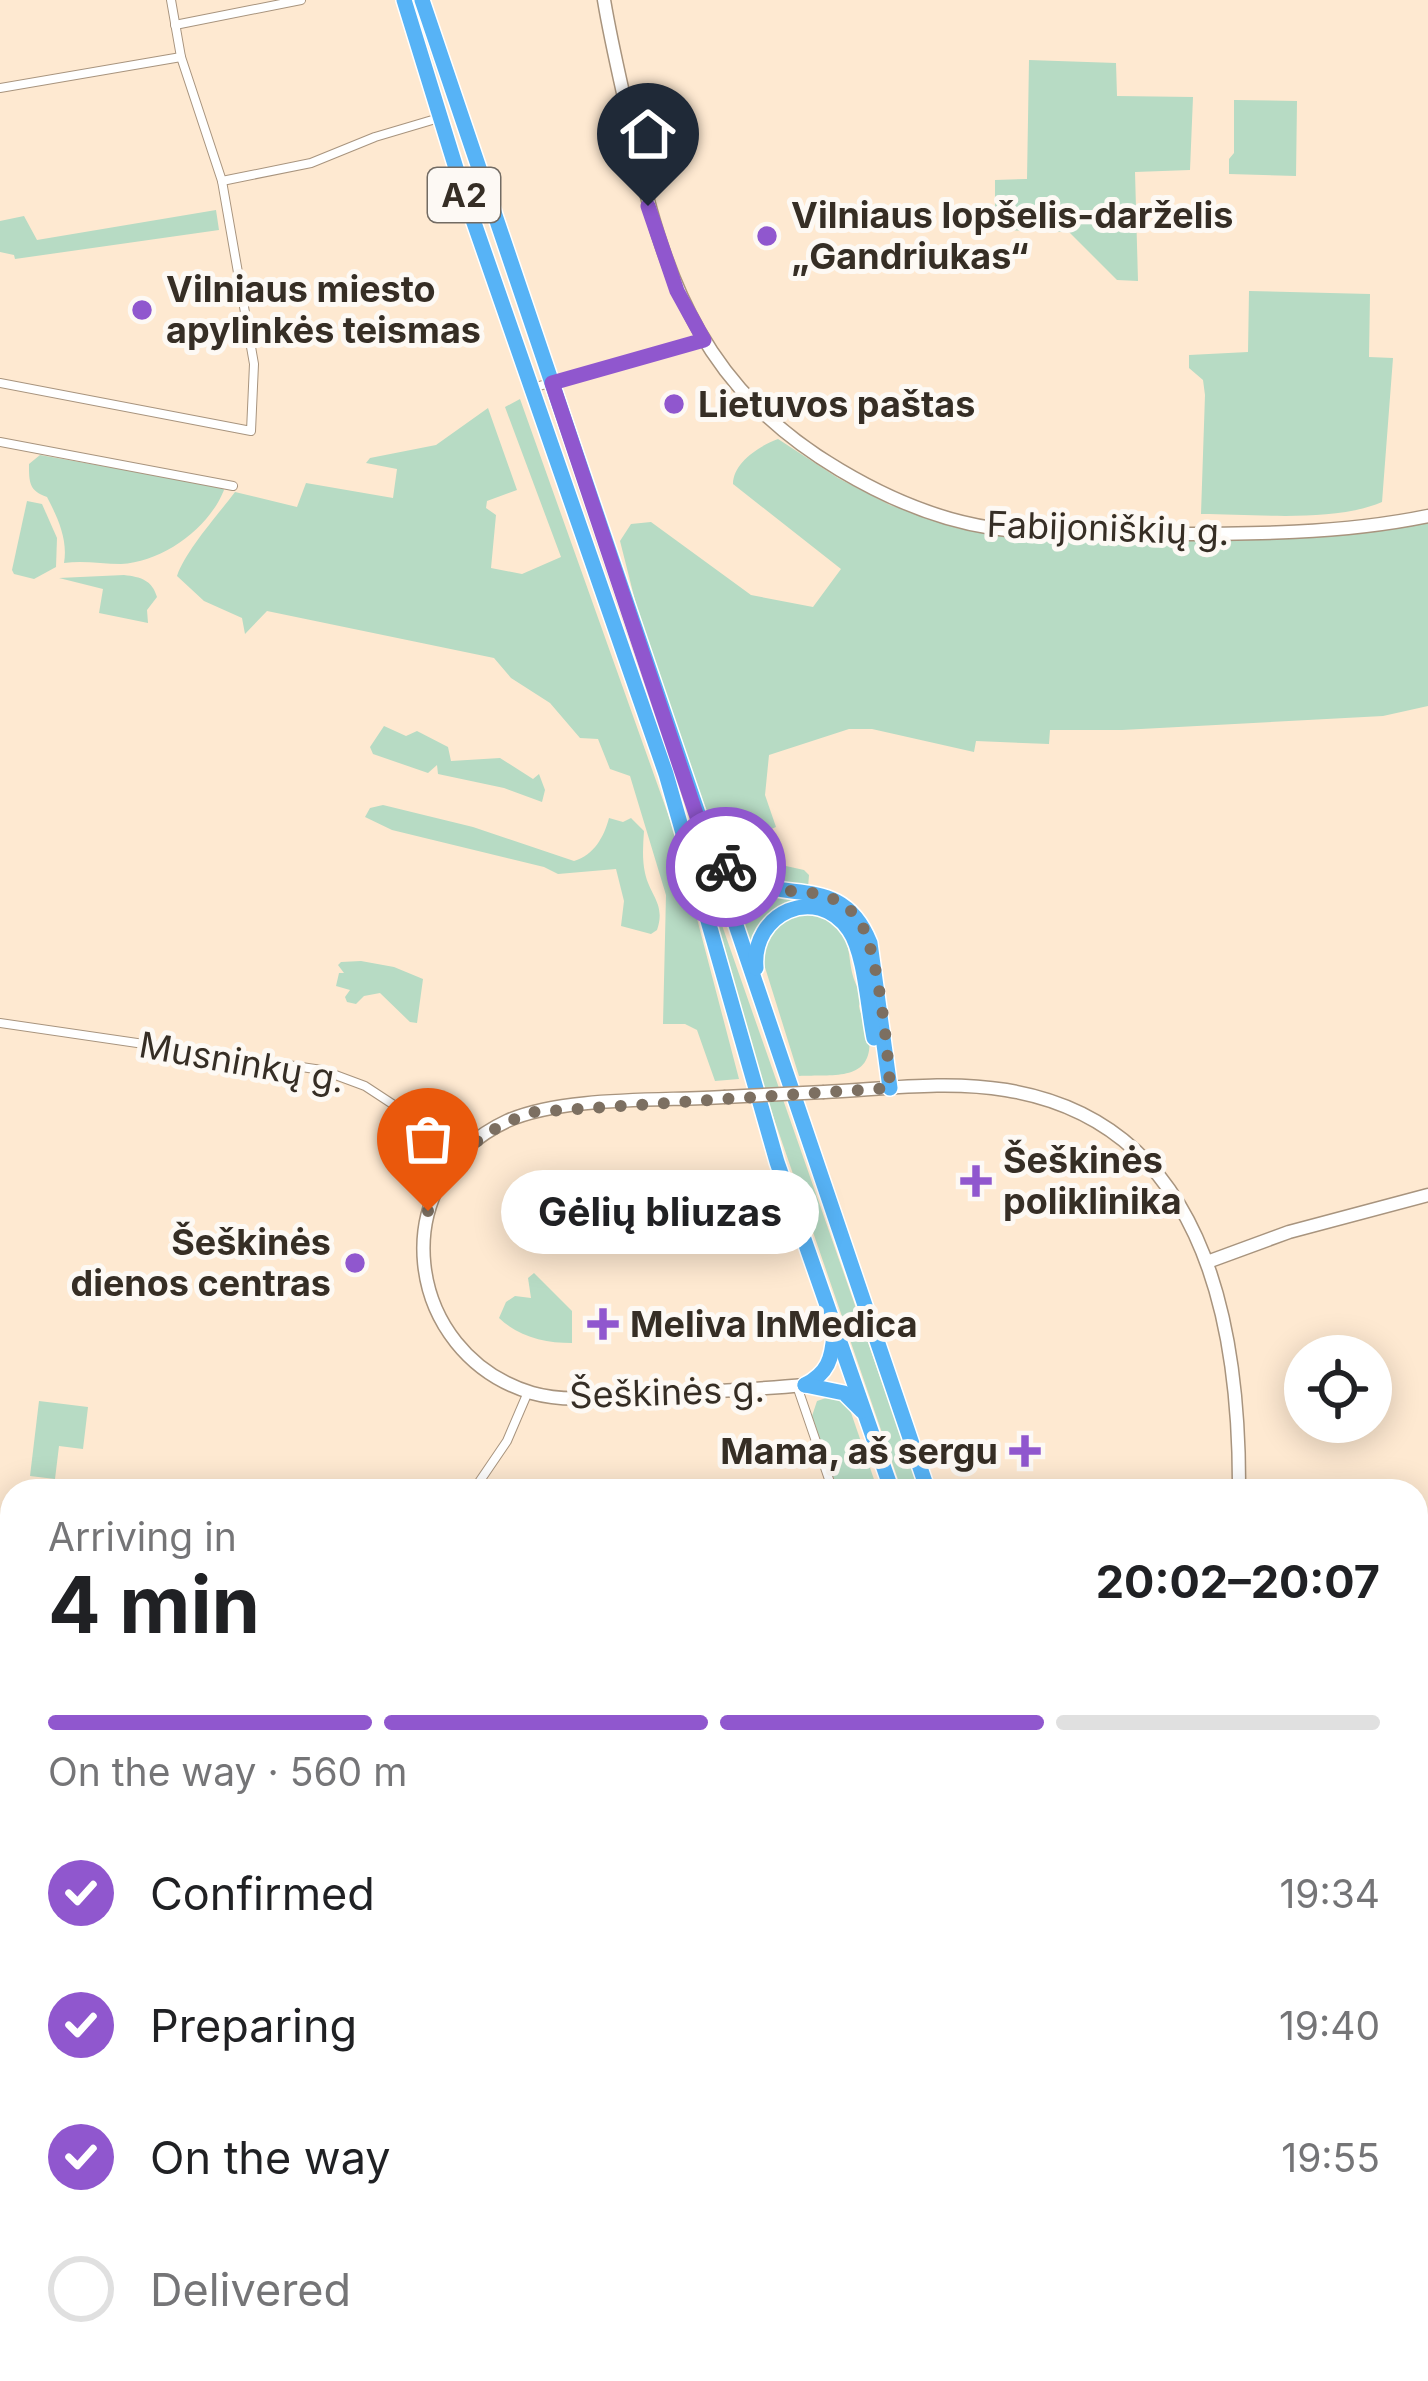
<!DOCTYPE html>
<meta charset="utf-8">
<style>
:root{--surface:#fff;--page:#f2f2f2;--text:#202124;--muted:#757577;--line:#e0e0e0;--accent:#9057ce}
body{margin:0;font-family:Inter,sans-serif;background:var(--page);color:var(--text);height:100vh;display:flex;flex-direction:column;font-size:45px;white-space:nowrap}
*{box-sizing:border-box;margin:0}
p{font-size:39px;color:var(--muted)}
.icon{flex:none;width:66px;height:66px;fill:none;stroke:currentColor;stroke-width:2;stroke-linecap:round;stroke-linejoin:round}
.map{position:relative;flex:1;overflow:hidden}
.panel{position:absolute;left:0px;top:1479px;width:1428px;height:903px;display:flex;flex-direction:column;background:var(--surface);border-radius:36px 36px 0 0;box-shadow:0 6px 30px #0003}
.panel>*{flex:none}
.fabs{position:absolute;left:1284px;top:1335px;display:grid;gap:24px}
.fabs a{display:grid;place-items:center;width:108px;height:108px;border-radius:50%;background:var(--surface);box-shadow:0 6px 30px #0003;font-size:60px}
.pin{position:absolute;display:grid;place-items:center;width:102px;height:102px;color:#fff;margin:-123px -51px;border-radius:50% 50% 50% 0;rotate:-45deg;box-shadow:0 0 12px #0007}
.pin .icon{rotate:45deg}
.courier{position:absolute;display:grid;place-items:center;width:120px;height:120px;margin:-60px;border:9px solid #9057ce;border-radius:50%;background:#fff;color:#222;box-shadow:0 3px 15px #0007}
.bubble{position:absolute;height:84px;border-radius:42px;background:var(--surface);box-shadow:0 6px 30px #0003;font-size:39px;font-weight:700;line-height:84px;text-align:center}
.head em{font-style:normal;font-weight:700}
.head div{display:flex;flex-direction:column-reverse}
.head{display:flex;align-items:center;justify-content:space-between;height:204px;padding:0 48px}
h1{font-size:78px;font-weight:700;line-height:90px}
.bar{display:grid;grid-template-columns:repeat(4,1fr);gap:18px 12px;align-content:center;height:144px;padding:0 48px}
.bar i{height:15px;border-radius:9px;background:var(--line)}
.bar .active{background:var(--accent)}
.bar p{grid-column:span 4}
ol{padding:0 48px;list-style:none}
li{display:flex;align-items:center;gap:36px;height:132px}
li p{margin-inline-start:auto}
li .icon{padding:12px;border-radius:50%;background:var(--accent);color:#fff;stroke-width:4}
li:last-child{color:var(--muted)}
li i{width:66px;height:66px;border:6px solid var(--line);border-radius:50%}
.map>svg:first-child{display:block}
</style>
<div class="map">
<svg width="1428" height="2381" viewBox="0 0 1428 2381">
<rect width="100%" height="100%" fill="#fee9d1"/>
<g fill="#b7dbc4">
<polygon points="1029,60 1116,63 1117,96 1193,97 1190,170 1135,172 1138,281 1117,280 1069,232 995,230 995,180 1027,179"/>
<polygon points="1234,100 1297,101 1296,176 1229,174 1229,159 1234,153"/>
<polygon points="216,210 219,230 15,259 14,255 0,252 0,221 24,216 37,240"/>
<path d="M1249,291l121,3 -1,63 24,1 -11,144c-50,21 -128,12 -181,12l4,-119 -2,-15 -14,-12v-13l59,-3z"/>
<path d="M520,399l154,432 65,248 -24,2 -18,-51 -12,-6h-22l3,-129 -36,-119 -20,-7 -12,-30 -18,-1 -30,-35 -39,-25 -17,-20 -227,-47 -22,23 -3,-16 -38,-17 -27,-25c9,-26 40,-60 58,-84l62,15 9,-24 87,15 4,-29 -31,-6 4,-5 66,-13 52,-37 29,82 -30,11 -1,7 10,7 -5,53 31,6 39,-17 -56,-150z"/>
<path d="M778,439l60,39 52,27 67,23 64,11 302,-3 105,-13v183l-45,10 -261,14h-72l-1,14 -73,-3 -2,11 -102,-23h-23l-80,26 -4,40 11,32 -12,5 13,32 27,6 5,5 -1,13 -41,-3 -39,-23 -39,-95 -49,-147 -20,-79 11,-17 20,-2 100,73 62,12 28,-38 -108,-85c0,-21 26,-38 45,-45z"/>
<path d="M40,455l182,32 2,3c-15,38 -61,72 -103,74 -19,0 -38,-4 -57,-1 4,-23 -6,-45 -17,-66 -18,-6 -18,-15 -18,-33z"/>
<polygon points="27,501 42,504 57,538 56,567 34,579 14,574 12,570"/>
<path d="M124,575c17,2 28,5 33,22l-10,13 1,13 -49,-10 4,-24 -44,-11z"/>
<polygon points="384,726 406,736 417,731 448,747 451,761 500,758 533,779 539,774 545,790 542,802 504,788 438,774 437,765 428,773 373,754 370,747"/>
<path d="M383,805l90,22 101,34c20,-6 30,-24 35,-43l14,4 8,-4 13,13c-1,14 -2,28 1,42 5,23 21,31 12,57l-6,4 -30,-8 3,-25 -8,-32 -58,5 -14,-7 -152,-37 -27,-13 5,-9z"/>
<path d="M728,879c28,16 53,14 84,19 62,8 63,112 72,162l-3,1c-8,-48 -9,-159 -74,-161 -30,-1 -43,21 -57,44z"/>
<polygon points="710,891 920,1491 902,1491 738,1014"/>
<path d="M813,912c53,22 25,52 50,83l-4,11c2,12 8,17 10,28 6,49 -35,40 -70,42l-36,-115 1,-21 23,-22z"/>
<polygon points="361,961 394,967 423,979 417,1023 410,1022 380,993 364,996 356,1004 347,1002 345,997 350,990 336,986 339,973 344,973 338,965 341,962"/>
<path d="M534,1273l38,38v32c-27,0 -53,-6 -73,-25l7,-16 9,-6 16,2 -3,-20z"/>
<polygon points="835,1395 848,1404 878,1491 838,1491 812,1416 817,1401"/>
<polygon points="39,1401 88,1407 83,1449 59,1446 55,1479 30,1476"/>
<polygon points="12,1822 12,2031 0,1995 0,1826"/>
<polygon points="12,2261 12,2370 41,2370 29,2381 0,2381 0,2265"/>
<polygon points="308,2370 503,2370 491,2381 349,2381 347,2372 316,2381 280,2381"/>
<polygon points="578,2370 790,2370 793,2381 579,2381"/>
</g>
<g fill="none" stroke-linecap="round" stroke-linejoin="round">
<defs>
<g id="street">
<polyline points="175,25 301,0"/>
<polyline points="0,88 181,57"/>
<polyline points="222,181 311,163 375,137 439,118"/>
<polyline points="0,383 251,431 254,364 222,181 181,57 171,0"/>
<polyline points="532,388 704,340"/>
<polyline points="0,442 233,486"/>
<polyline points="0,1023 322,1070 365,1086 464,1151"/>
<polyline points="797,1386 833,1491"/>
<polyline points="473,1491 507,1441 528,1392"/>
<polyline points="0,1817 12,1815"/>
<polyline points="1179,2370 1191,2379"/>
<polyline points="1189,2381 1195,2377 1202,2381"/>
</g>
<g id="secondary">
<path d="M604,0c8,48 20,95 30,143 32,144 73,248 206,327 47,28 98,50 152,58 51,8 103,6 155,6 93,0 189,1 281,-18"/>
<path d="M824,1092c60,-3 123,-12 182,-2 198,32 234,232 233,401"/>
<path d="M724,1097c-63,4 -161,-1 -217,24 -125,58 -104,233 25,272 35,10 73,4 109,2 54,-3 109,-5 164,-10"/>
<polyline points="1210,1261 1289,1232 1428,1195"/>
<polyline points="0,1675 12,1692"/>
<polyline points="0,1735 12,1757"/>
<polyline points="176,2370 177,2381"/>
</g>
<g id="primary">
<polyline points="1416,2133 1428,2132"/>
<polyline points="1416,2170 1428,2169"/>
<polyline points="36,2381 50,2370"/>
<polyline points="233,2381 270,2370"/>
</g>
<g id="highway">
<polyline points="404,0 464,194 666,774 777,1162 892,1491"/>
<polyline points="422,0 928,1491"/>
<path d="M715,852c49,70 121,6 155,91l20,145"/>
<path d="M756,968c-5,-55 60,-85 93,-38 16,23 19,79 25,108"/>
<path d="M805,1385c23,-12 27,-26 29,-51"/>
<polyline points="805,1385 844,1393 862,1411"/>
<polyline points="1416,2242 1428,2234"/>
<polyline points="1286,2370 1296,2381"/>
<polyline points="1312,2370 1318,2381"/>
<polyline points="1328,2370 1334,2381"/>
<polyline points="1348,2370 1349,2381"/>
</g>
</defs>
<use href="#street" stroke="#a8947e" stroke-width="10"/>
<use href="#secondary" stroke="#a8947e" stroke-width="15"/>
<use href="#primary" stroke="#fff" stroke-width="16"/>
<use href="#highway" stroke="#fff" stroke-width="18"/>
<use href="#street" stroke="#fff" stroke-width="8"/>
<use href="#secondary" stroke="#fff" stroke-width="12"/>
<use href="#primary" stroke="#9ad1fa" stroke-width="14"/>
<use href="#highway" stroke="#57b3f6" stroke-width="15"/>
<defs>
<polyline id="secondary-bridge" points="724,1097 824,1092"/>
</defs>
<use href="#secondary-bridge" stroke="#a8947e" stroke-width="15" stroke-linecap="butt"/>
<use href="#secondary-bridge" stroke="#fff" stroke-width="12"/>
</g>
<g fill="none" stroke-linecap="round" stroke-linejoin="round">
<path stroke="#7c6f61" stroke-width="12" stroke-dasharray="0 21.6" d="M428,1211c19,-51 54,-82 105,-99l357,-24c-2,-37 -12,-138 -30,-166 -10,-16 -28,-26 -47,-29 -33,-4 -62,0 -87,-26"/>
<polyline stroke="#9057ce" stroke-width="15" points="648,206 677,291 704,340 552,383 702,832 726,867"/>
</g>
<g fill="#9057ce" stroke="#fdf9f4" stroke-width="4.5">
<circle cx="767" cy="236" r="12"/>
<circle cx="142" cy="310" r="12"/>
<circle cx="674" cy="404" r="12"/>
<path d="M970 1163h12v12h12v12h-12v12h-12v-12h-12v-12h12z"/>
<circle cx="355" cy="1263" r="12"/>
<path d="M597 1306h12v12h12v12h-12v12h-12v-12h-12v-12h12z"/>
<path d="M1019 1433h12v12h12v12h-12v12h-12v-12h-12v-12h12z"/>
</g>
<g text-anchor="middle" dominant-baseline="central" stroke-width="10" stroke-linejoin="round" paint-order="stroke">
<rect fill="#fdf9f4" stroke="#726b63" stroke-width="3" x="428" y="168" width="72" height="54" rx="9"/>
<g font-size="33" font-weight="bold" fill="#362e25">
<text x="464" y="195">A2</text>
</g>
<g font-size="36" font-weight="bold" fill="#362e25" stroke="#fdf9f4" text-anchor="start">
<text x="791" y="215">Vilniaus lopšelis-darželis<tspan x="791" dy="41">„Gandriukas“</tspan></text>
<text x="166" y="289">Vilniaus miesto<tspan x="166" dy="41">apylinkės teismas</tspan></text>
<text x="698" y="404">Lietuvos paštas</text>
<text x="1003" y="1160">Šeškinės<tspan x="1003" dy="41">poliklinika</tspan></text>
<text x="331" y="1242" text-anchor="end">Šeškinės<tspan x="331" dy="41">dienos centras</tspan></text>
<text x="630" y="1324">Meliva InMedica</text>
<text x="998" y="1451" text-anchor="end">Mama, aš sergu</text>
</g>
<g font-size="36" fill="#362e25" stroke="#fdf9f4">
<text transform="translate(1108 528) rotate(2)">Fabijoniškių g.</text>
<text transform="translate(242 1062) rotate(10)">Musninkų g.</text>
<text transform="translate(667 1392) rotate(-2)">Šeškinės g.</text>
</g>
</g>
</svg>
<div class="fabs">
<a><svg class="icon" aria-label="locate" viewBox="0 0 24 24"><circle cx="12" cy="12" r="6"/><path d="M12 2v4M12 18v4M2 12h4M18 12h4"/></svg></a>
</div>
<div class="pin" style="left:428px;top:1211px;background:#ea580c"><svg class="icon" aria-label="bag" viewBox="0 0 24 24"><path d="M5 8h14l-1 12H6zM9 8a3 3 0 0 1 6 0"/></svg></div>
<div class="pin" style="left:648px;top:206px;background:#1f2937"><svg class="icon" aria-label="home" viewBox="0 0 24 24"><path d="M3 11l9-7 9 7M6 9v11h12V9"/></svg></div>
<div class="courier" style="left:726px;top:867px"><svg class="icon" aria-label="bike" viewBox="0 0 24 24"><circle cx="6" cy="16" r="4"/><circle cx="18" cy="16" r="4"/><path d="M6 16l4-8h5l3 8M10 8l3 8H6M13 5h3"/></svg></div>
<div class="bubble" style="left:501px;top:1170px;width:318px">Gėlių bliuzas</div>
<section class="panel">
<div class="head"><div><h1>4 min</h1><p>Arriving in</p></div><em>20:02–20:07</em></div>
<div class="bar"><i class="active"></i><i class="active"></i><i class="active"></i><i></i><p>On the way · 560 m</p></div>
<ol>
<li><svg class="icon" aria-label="check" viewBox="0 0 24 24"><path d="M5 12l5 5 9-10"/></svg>Confirmed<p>19:34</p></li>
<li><svg class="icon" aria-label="check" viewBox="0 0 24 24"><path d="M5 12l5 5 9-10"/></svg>Preparing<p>19:40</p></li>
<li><svg class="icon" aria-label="check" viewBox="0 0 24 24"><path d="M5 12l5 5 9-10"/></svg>On the way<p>19:55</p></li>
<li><i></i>Delivered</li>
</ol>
</section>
</div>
